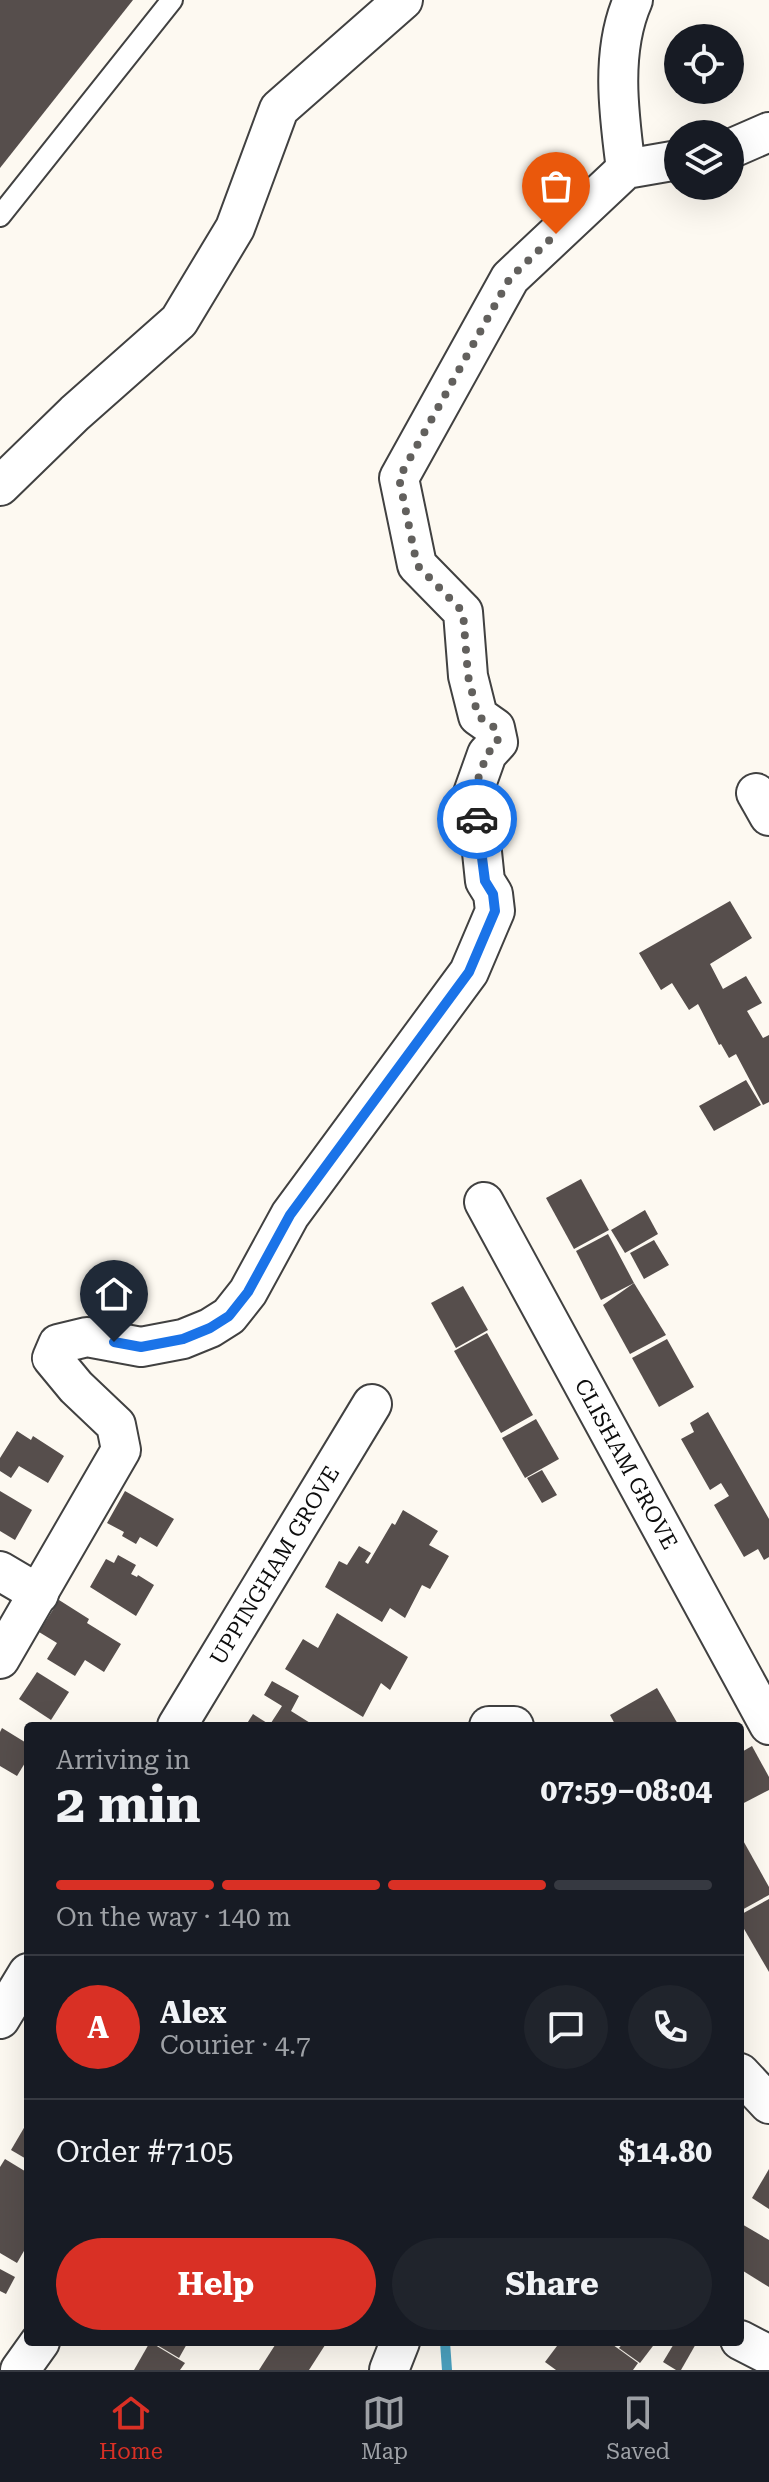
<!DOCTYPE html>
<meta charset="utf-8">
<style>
:root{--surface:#171b24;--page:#20242c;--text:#f1f3f6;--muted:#9ea1a6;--line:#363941;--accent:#d93025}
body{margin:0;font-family:"Roboto Serif",serif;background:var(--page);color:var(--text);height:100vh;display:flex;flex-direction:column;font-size:30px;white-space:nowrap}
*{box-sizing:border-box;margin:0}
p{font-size:26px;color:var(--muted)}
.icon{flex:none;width:44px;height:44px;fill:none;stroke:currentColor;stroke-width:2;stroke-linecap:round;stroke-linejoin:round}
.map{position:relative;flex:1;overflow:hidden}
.details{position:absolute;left:24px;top:1722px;width:720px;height:624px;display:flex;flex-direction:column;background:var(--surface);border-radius:8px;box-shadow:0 8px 32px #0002}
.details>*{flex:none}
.tools{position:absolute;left:664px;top:24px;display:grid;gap:16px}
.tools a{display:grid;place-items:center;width:80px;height:80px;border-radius:50%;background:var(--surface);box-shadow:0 8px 32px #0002;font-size:40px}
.pin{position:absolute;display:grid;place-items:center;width:68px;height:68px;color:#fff;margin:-82px -34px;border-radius:50% 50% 50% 0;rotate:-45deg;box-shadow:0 0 8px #0007}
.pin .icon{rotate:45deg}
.courier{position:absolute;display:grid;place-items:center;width:80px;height:80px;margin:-40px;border:6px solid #1a73e8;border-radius:50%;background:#fff;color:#222;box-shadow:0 2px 10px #0007}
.overview em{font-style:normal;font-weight:700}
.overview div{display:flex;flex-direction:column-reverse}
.overview{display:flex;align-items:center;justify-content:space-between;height:136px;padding:0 32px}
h1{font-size:52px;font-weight:700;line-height:60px}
.bar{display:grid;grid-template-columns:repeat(4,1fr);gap:12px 8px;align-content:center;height:96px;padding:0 32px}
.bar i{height:10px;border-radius:6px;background:var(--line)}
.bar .active{background:var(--accent)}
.bar p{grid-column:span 4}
.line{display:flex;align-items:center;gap:20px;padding:0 32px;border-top:2px solid var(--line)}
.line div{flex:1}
.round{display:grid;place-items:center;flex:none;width:84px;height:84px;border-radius:42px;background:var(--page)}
.button{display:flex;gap:16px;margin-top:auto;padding:16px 32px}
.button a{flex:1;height:92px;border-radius:48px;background:var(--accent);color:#fff;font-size:32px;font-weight:700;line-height:92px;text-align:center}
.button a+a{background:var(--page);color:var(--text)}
.tab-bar{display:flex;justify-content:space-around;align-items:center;height:112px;border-top:2px solid var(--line);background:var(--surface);font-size:22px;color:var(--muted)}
.tab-bar a{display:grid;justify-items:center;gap:4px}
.tab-bar .active{color:var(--accent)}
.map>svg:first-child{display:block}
</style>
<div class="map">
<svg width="769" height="2370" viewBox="0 0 769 2370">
<rect width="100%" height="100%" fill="#fdf9f1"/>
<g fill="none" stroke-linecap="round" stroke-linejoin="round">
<polyline stroke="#4aa0be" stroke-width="10" points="445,2342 447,2370"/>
</g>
<g fill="#564e4c">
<polygon points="0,0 133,0 0,168"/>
<polygon points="730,901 752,938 710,964 723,989 746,976 762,1003 747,1011 763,1038 769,1035 769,1102 763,1105 736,1054 729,1058 721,1044 719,1045 698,1004 689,1010 672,983 661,990 639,953"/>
<polygon points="746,1080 761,1105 714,1131 699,1106"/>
<polygon points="581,1179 609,1230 574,1249 546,1198"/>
<polygon points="645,1210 658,1234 625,1253 611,1230"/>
<polygon points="608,1234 634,1283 601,1300 576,1251"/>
<polygon points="654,1240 669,1265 644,1279 630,1253"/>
<polygon points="634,1283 666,1335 630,1354 603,1305"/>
<polygon points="463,1286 488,1330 456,1348 431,1303"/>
<polygon points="487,1333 533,1415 501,1433 454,1351"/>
<polygon points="667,1339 694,1387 659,1407 632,1358"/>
<polygon points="708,1412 769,1519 769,1557 764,1560 758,1549 744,1557 714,1505 729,1496 721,1483 710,1490 681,1439 694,1432 690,1423"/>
<polygon points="536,1419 559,1459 525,1478 502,1438"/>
<polygon points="17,1431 31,1440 33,1436 64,1456 48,1483 19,1466 11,1478 0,1471 0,1458"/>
<polygon points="542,1470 557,1495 542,1503 527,1478"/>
<polygon points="0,1491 32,1510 15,1540 0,1531"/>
<polygon points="125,1491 174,1519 157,1547 140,1537 136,1544 122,1536 124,1532 107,1523"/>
<polygon points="403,1510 438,1531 429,1545 449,1556 430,1589 422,1585 405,1618 390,1608 382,1622 325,1587 339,1561 347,1565 359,1546 371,1553 365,1562 368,1564 392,1523 395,1525"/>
<polygon points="118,1555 136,1565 131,1574 137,1577 138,1575 154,1585 136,1616 90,1587 106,1559 114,1563"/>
<polygon points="59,1600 89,1619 87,1623 121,1644 104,1672 85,1660 75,1676 47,1659 57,1643 39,1632"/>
<polygon points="337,1613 408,1657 390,1690 381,1683 363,1717 285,1669 303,1639 318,1648"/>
<polygon points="37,1672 69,1692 51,1720 19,1699"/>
<polygon points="272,1681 299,1696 291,1711 315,1726 269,1726 282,1706 264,1695"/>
<polygon points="657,1688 679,1726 616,1726 610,1715"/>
<polygon points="253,1714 267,1723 265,1726 246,1725"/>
<polygon points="2,1728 28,1744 28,1758 17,1776 0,1766 0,1732"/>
<polygon points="752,1746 769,1777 769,1790 740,1805 740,1753"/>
<polygon points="740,1835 769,1887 769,1895 740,1911"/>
<polygon points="769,1899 769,1972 740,1922 740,1915"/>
<polygon points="28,2121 28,2160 11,2150"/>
<polygon points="5,2159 28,2173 28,2244 17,2263 0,2253 0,2167"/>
<polygon points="769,2169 769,2209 752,2198"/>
<polygon points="740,2223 769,2240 769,2287 740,2269"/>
<polygon points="0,2269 15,2277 6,2294 0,2291"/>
<polygon points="150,2342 185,2363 180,2370 134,2370"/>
<polygon points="152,2342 188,2342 179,2358"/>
<polygon points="277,2342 327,2342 309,2370 259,2370"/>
<polygon points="560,2342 609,2342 638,2363 633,2370 556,2370 545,2362"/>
<polygon points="624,2342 656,2342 640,2363 619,2348"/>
<polygon points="675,2342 697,2342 681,2370 676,2370 663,2362"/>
</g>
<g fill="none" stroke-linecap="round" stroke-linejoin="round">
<defs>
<polyline id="service" points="0,216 172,0"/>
<g id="minor">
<polyline points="730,149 769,132"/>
<path d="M626,169c-7,-54 -16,-117 7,-169"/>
<polyline points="0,486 75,413 179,321 235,228 279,109 403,0"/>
<polyline points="756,793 769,816"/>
<path id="s1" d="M484,1202l285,523"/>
<polyline points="0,1571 39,1594"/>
<polyline points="0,1659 121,1450 116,1425 76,1387 52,1358 58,1344 87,1337 141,1347 183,1339 210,1328 229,1316 248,1292 290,1215 469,972 495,911 493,894 485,881 480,833 472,796 487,754 498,742 495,728 478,716 468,676 463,612 417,565 399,478 510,278 626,169 678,160"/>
<path id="s2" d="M177,1726l195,-322"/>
<polyline points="489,1726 514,1726"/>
<polyline points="0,2019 28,1973"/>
<polyline points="740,2073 769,2104"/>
<polyline points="740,2340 769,2355"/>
<polyline points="20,2370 40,2342"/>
<polyline points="389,2370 400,2342"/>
</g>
</defs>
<use href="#service" stroke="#414141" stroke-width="24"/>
<use href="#minor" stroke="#414141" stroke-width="42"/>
<use href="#service" stroke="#fff" stroke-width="20"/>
<use href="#minor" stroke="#fff" stroke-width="38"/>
</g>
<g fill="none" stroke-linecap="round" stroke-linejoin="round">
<polyline stroke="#62605d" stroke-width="8" stroke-dasharray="0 14.4" points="477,819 472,796 487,754 498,742 495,728 478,716 468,676 463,612 417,565 399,478 510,278 556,234"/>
<polyline stroke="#1a73e8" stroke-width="10" points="114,1342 141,1347 183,1339 210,1328 229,1316 248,1292 290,1215 469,972 495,911 493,894 485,881 477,819"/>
</g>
<g text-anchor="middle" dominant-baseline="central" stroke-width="8" stroke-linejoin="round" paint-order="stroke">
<g font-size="22" fill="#0e0e0e" stroke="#fff">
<text stroke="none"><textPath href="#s1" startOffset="298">CLISHAM GROVE</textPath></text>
<text stroke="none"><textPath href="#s2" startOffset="188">UPPINGHAM GROVE</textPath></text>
</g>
</g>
</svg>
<div class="tools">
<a><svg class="icon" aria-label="locate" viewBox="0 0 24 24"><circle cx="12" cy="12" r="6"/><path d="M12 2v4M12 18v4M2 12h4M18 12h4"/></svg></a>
<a><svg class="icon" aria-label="layers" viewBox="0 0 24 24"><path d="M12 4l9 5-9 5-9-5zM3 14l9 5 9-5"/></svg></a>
</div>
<div class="pin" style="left:556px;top:234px;background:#ea580c"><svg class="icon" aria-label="bag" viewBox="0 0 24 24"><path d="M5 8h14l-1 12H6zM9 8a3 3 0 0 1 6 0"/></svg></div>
<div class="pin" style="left:114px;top:1342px;background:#1f2937"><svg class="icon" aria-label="home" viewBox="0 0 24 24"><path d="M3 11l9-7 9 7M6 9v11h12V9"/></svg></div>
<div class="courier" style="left:477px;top:819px"><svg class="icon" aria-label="car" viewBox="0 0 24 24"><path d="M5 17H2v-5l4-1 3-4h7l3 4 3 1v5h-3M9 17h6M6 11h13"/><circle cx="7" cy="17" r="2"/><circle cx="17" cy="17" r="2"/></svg></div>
<section class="details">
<div class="overview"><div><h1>2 min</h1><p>Arriving in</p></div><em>07:59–08:04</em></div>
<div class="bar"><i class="active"></i><i class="active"></i><i class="active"></i><i></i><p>On the way · 140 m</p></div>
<div class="line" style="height:144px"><b class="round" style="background:var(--accent);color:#fff">A</b><div><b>Alex</b><p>Courier · 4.7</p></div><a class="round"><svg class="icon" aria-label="chat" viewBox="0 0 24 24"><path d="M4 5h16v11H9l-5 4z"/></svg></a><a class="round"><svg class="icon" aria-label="phone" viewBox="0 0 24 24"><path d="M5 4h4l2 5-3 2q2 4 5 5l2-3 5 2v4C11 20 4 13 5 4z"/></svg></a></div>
<div class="line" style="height:104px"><div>Order #7105</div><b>$14.80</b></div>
<div class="button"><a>Help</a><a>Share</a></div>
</section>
</div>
<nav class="tab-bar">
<a class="active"><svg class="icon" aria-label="home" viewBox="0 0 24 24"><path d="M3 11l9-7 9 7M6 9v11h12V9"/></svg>Home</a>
<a><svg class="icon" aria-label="map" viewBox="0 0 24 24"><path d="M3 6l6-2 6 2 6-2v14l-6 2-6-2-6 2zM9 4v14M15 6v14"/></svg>Map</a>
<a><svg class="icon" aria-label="saved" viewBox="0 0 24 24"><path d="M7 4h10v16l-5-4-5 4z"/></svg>Saved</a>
</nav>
